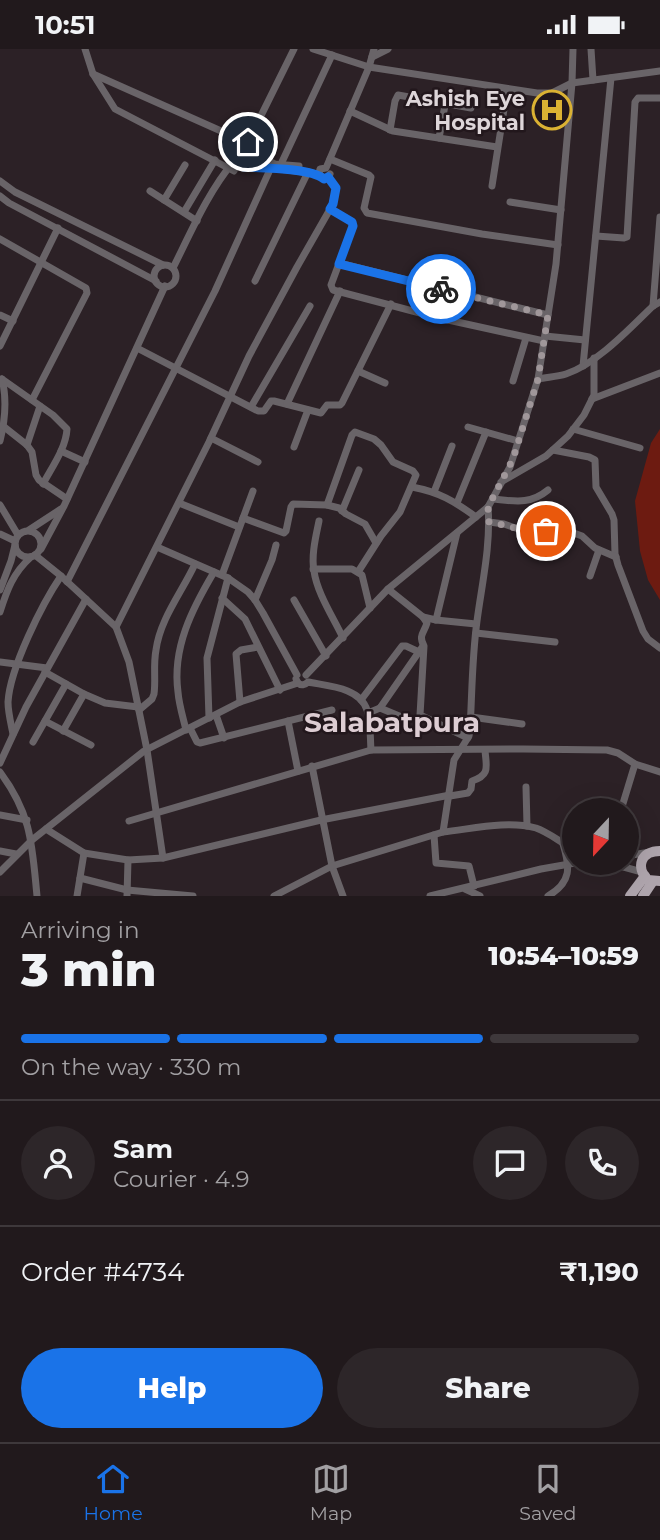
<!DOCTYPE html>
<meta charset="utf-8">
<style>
:root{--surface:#21191c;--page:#2d2629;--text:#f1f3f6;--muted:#a2a0a3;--line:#3e383b;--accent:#1a73e8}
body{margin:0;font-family:Montserrat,sans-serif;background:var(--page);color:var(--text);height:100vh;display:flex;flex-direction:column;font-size:26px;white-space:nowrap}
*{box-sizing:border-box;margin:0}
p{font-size:23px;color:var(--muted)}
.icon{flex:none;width:38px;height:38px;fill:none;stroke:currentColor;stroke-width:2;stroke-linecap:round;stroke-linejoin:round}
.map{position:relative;height:847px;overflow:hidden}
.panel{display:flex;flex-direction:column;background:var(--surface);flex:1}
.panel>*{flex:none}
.needle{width:46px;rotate:202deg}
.fabs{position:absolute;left:562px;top:749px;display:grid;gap:14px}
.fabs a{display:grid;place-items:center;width:77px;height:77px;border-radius:50%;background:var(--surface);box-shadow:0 7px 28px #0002,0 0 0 2px var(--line);font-size:35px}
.pin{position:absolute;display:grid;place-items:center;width:60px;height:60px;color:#fff;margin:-30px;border:4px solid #fff;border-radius:50%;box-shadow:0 2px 7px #0007}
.courier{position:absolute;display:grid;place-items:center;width:70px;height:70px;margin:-35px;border:5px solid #1a73e8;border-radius:50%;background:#fff;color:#222;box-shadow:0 2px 9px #0007}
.summary em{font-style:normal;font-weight:800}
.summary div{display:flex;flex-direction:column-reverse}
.summary{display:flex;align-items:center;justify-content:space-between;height:119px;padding:0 21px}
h1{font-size:46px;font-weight:800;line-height:52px}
.bar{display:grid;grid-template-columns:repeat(4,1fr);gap:10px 7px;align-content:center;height:84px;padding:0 21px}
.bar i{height:9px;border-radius:5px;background:var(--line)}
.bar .selected{background:var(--accent)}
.bar p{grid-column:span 4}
.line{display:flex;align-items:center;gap:18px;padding:0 21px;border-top:2px solid var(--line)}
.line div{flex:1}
.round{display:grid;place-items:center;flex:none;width:74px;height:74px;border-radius:37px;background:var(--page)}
.primary-button{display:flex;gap:14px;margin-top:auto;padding:14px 21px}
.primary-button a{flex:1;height:80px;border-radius:42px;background:var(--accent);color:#fff;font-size:28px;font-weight:800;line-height:80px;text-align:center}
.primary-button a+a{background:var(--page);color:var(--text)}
.status{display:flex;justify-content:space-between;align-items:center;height:49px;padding:0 35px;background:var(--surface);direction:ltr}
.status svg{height:19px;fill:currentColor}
.menu{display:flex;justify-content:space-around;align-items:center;height:98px;border-top:2px solid var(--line);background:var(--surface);font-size:19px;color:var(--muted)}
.menu a{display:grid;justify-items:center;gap:4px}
.menu .selected{color:var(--accent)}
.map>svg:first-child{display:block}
</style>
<div class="status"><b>10:51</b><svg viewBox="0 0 49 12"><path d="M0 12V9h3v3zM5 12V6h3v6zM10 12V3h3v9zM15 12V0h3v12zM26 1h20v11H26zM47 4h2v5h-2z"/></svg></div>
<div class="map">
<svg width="660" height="847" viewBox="0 0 660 847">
<rect width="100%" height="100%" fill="#2c2126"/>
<polygon fill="#6d1b11" points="660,380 660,551 648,531 640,502 635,452 651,394"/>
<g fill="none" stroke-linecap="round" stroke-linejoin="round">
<g stroke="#696468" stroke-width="7">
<polyline points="85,0 93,25 115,60 234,122"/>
<polyline points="313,0 369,18 537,44 552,44 572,34 660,22"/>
<polyline points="591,0 593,31"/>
<polyline points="372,8 388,0"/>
<polyline points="93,25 248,94"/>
<polyline points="350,62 393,82 497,98"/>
<polyline points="390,81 395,52 398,46 471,59"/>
<polyline points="439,89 445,56"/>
<polyline points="237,108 247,95 294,0"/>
<polyline points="236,109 242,108 246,113 299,117"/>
<polyline points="330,110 369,126 371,128 364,159 367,164 482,185 558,196"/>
<polyline points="281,115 332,6"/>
<polyline points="244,118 271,119 319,125 324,130 328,128 330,125"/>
<polyline points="319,125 320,120 326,119 369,18 374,0"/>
<polyline points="0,132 15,143 163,216"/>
<polyline points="492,137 507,41"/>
<polyline points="150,142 197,172"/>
<polyline points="0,147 9,154 156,232"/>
<polyline points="164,151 185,116"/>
<polyline points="510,153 561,161"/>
<polyline points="330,160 352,173 353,177 331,236 333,241 439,269 544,292"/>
<polyline points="184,163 215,111"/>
<polyline points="596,187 624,189 627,188 635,53 638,49 660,49"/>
<polyline points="0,190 86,239 87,244 32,351"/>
<polyline points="339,214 548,266"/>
<circle cx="165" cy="227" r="11"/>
<path d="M173,219c18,-36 35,-76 61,-107"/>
<polyline points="255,232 308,123"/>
<polyline points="653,257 660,168"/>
<polyline points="0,266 13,272"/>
<polyline points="439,269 447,241"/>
<polyline points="545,287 585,291"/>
<polyline points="0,297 58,179"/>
<polyline points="137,299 258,362 264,362 271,352 274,352 321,364 327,356 340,356 342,354 391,255"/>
<polyline points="583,317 611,29"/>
<polyline points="358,322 385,334"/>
<path d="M2,330l51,36 14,14c-1,19 -15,38 -24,55"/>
<path d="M538,330c9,-2 19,-2 28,-5 31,-10 64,-46 87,-68l7,-4"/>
<polyline points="513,332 526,289"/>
<polyline points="592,350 660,324"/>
<polyline points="287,355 340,242"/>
<polyline points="251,358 310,257"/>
<polyline points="3,377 27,396 32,403 36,426 39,431 67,450"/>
<polyline points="468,378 518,392"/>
<polyline points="573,380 640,399"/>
<polyline points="211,389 258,413"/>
<path d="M0,392c5,-20 7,-42 2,-62"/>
<polyline points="27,396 40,357"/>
<polyline points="294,398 308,361"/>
<polyline points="553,401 589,408 595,411 596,438 612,465 614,471 615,505 618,516 643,582 648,590 660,599"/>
<polyline points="61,402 85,413"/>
<polyline points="501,433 546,407 568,387 584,366 594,346 594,309"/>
<path d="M412,438c27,5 42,14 64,30"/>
<polyline points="434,443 452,397"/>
<path d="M493,450c21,2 37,6 55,-9"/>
<polyline points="179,454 239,478"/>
<polyline points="457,454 486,383"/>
<polyline points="0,456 18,486"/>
<polyline points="327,456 352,386 355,383 374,390 381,396 393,413 413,422 416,426 400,463 381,487 358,523"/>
<path d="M488,458c3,38 -6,76 -11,114 -5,36 -5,73 -7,109l-1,6 -15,24 -11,72c29,-3 64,-12 93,-4 14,5 25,15 38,21"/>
<polyline points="342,462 359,421"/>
<polyline points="243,469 284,484 286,482 291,458 293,455 327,456 339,459 346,465 365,475 376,494"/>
<path d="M319,472c-3,15 -8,34 -5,50 3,22 19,46 29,67"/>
<polyline points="489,473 504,475 521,481 571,483 582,487 595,499 616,508"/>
<polyline points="29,481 61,460"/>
<circle cx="28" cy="495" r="13"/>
<polyline points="0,485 15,492"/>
<polyline points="157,498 228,529 248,543 255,551 263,564 297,626"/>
<polyline points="41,500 64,457 165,237"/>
<polyline points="35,506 61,527 116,578 129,613 147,701 163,809"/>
<polyline points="313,520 352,520 362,526 370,559"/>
<polyline points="222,526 253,442"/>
<polyline points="590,527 599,501"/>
<polyline points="67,533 215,242 273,114"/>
<polyline points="388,540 423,568 436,571 476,575"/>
<polyline points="0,541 11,512 15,496"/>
<polyline points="222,549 245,570 280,641"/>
<polyline points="255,551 272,511 276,496"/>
<polyline points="294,551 326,607"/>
<path d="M0,563c7,-22 13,-39 31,-55"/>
<path d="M423,568l4,6c-3,10 -9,12 -3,23l-4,69 48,23"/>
<polyline points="436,571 457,484"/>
<polyline points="116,578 209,393 249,307 297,218 333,155 336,139 328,128"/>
<polyline points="476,584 555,593"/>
<polyline points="0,613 47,619"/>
<polyline points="45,623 84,645 105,654 138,658"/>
<polyline points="306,626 388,540 488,458 510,418 538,330 556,215 572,34 573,0"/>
<path d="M296,630l2,4c3,3 7,2 10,-1 19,4 52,5 59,28 4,12 3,27 4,40"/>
<polyline points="361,651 402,597 406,597 419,603"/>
<polyline points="240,653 236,605 241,601 258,598"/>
<polyline points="380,659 404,669"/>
<path d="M139,661l13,-11 2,-5c2,-14 -1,-29 2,-44 4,-31 26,-58 39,-86"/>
<polyline points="368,664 380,659 423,597"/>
<polyline points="216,666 224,689"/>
<polyline points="471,668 522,675"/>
<polyline points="209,669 207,609 228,529"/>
<polyline points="45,672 91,696"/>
<polyline points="288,672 298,722"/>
<polyline points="190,679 197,693 200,694 332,661"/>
<path d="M186,681c-3,-13 -7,-25 -8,-38 -6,-44 14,-83 36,-120"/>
<polyline points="63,682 84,645"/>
<path d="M13,685c-2,-10 -5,-22 -5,-32 2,-34 34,-98 53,-126"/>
<polyline points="33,693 66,635"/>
<polyline points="0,714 26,658 86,550"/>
<polyline points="312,717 332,817 343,847"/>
<path d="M0,723c32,43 32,73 37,124"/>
<polyline points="526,738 527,777"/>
<path d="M450,747l18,-3 3,-4 1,-8c19,-6 14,-15 13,-31"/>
<polyline points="621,761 635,715"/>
<polyline points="0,766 27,771"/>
<polyline points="129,772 371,701 523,700 607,701 618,704 635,715 660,723"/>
<polyline points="46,780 84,804 128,811 163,809 321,771 450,746"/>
<polyline points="434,786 436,814 469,817 474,837"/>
<polyline points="0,802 16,805"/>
<polyline points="626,807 650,803"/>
<polyline points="609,814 642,823"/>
<polyline points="0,823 32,791 144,702 240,653 298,634"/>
<polyline points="80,829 127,841 193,847"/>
<polyline points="465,840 480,847"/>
<polyline points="77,847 84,804"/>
<polyline points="127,847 128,811"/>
<polyline points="274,847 332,817 443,783"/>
<polyline points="430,847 541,820 575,814"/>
<path d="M548,847c24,-14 22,-29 15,-52"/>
</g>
<g stroke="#aea4ac" stroke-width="10">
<path d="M660,802c-19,0 -25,16 -12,29l12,1"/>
<polyline points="630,847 645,827"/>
<polyline points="643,847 653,832"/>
</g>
</g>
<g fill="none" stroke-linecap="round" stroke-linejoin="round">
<path stroke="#a0979a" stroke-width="7" stroke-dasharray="0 12.6" d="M441,240l107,26 -10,64 -25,80 -25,48 1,15c22,4 34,10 57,9"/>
<path stroke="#1a73e8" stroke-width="9" d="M248,93l-11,15 7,2 2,6 -2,2c19,1 67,1 80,12l4,-2 8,11 -3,16 -3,5 22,13 1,4 -14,38 102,25"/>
</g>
<defs>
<symbol id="hospital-ring" viewBox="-11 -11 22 22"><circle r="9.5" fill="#22171c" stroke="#dbb233" stroke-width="1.5"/><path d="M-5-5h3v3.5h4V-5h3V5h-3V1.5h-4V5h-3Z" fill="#dbb233"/></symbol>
</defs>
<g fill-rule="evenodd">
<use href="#hospital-ring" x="530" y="39" width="44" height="44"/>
</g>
<g text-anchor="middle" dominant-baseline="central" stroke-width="5" stroke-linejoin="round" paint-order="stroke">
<g font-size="21" font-weight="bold" fill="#ded6d9" stroke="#22171c" text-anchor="end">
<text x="525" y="49">Ashish Eye<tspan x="525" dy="24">Hospital</tspan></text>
</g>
<g font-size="28" font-weight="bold" fill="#ddcdd3" stroke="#22171c">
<text x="392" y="673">Salabatpura</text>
</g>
</g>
</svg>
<div class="fabs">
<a><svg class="needle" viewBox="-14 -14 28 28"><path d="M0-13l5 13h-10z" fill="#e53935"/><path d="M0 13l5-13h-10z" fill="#a2a0a3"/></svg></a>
</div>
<div class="pin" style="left:546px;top:482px;background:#ea580c"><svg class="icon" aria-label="bag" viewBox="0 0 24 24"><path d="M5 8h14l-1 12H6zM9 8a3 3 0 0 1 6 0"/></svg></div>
<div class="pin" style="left:248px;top:93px;background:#1f2937"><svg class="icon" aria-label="home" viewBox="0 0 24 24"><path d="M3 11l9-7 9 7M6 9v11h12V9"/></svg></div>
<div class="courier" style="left:441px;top:240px"><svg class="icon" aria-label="bike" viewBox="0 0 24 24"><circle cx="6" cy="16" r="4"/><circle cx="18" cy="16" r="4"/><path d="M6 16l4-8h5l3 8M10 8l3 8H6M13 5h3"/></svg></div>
</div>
<section class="panel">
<div class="summary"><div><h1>3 min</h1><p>Arriving in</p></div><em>10:54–10:59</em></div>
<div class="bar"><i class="selected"></i><i class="selected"></i><i class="selected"></i><i></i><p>On the way · 330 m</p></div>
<div class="line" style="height:126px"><a class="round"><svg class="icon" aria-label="person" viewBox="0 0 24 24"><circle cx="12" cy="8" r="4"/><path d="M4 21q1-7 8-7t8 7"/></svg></a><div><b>Sam</b><p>Courier · 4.9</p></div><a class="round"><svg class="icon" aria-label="chat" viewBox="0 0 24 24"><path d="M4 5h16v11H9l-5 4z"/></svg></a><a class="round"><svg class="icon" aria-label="phone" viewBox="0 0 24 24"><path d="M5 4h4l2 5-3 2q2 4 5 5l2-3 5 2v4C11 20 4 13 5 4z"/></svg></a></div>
<div class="line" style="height:91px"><div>Order #4734</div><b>₹1,190</b></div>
<div class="primary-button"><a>Help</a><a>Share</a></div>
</section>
<nav class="menu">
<a class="selected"><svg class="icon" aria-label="home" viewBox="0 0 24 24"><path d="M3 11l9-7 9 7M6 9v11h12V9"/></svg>Home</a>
<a><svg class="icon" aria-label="map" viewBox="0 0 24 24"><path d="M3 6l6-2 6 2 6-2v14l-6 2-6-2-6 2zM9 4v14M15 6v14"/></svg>Map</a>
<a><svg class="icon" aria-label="saved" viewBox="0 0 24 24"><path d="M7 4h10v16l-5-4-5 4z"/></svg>Saved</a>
</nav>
